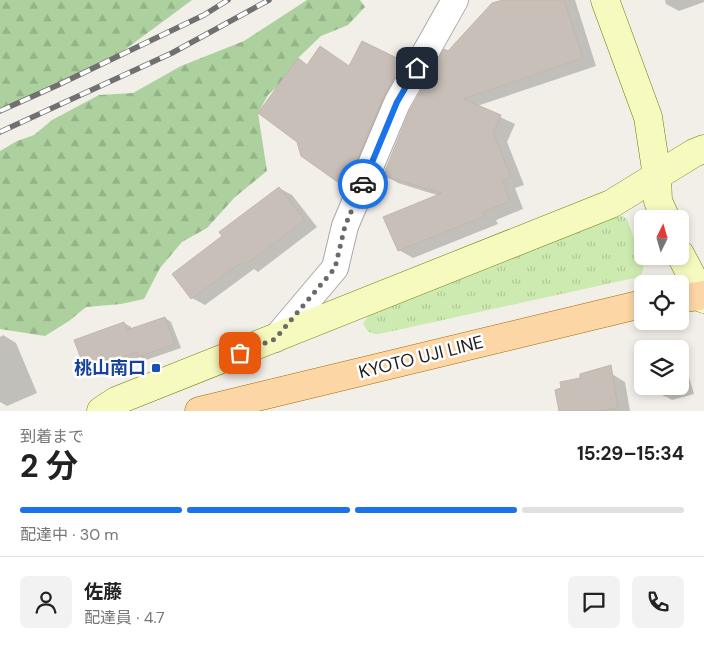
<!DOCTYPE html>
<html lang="ja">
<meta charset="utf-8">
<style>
:root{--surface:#fff;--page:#f2f2f2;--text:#222;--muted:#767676;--line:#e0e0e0;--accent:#1a73e8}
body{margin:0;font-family:"DM Sans","Noto Sans JP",sans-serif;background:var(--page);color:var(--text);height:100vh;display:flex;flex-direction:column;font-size:19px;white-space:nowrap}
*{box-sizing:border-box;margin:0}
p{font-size:16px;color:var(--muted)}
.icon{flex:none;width:28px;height:28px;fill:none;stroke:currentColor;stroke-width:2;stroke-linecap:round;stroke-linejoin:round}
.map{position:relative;height:411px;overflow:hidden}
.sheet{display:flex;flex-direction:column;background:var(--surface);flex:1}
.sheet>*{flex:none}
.needle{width:32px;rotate:5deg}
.controls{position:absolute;left:634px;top:210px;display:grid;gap:10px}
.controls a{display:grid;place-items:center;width:55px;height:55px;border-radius:8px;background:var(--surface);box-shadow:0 2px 8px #0003;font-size:25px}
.pin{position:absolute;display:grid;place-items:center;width:42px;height:42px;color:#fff;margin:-21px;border-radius:10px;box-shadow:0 2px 8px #0006}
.courier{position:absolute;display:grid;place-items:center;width:50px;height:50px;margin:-25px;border:4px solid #1a73e8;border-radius:50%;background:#fff;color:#222;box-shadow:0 1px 6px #0007}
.overview em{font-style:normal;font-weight:700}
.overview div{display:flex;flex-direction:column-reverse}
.overview{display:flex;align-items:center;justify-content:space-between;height:85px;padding:0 20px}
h1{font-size:32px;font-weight:700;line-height:38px}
.bar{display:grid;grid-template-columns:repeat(4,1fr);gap:8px 5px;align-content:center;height:60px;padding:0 20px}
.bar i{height:6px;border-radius:4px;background:var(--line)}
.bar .selected{background:var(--accent)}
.bar p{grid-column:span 4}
.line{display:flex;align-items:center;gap:12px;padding:0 20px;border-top:1px solid var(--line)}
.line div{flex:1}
.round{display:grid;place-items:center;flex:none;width:52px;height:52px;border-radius:8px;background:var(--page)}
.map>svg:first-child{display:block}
</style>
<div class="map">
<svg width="704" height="411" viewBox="0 0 704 411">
<defs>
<pattern id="grass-tufts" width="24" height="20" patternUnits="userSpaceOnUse" patternTransform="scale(1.25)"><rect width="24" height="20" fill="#cdebb0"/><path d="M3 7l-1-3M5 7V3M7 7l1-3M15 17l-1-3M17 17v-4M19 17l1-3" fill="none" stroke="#b0c997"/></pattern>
<pattern id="forest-firs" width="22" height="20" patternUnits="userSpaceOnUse" patternTransform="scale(1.25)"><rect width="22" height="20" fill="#add19e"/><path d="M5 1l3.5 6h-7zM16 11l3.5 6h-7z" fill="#95b388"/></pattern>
</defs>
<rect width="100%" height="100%" fill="#f2efe9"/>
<path fill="url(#grass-tufts)" d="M622,216l5,3 17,46 -2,8 -3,4 -260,57c-9,0 -12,-2 -16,-11l6,-8 246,-98z"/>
<g fill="url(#forest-firs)">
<polygon points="0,0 192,0 111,60 0,113"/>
<polygon points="307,0 360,0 365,7 348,25 321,36 298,58 292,73 268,95 258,113 267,171 235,197 207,228 182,242 160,268 144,299 121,304 86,307 69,321 45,336 0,329 0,151 17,141 34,135 52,120 99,95 133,93 181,66 244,41"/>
</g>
<g fill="#0003">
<polygon points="507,0 575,0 596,66 477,106 515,124 507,142 524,185 515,188 523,209 496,220 498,224 413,258 399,250 440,196 398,183 384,175 448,53"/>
<polygon points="665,0 704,0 704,2 679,11 666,4"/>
<polygon points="363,42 418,71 355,191 302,155 308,66 321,48 350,67"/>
<polygon points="279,188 292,195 317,227 258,272 254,269 205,305 192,298"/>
<polygon points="165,318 171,322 181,348 146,360 140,357 118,365 114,362 92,370 85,366 124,323 131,327 132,330"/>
<polygon points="3,335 16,343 37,393 7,406 0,402 0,337"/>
<polygon points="680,352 682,353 694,394 672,400 665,396 680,386"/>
<polygon points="612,374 625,382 630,411 560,411"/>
</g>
<g fill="#c7bfb8" stroke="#c4b6ab">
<polygon points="503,0 564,0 583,58 463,99 501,115 493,133 511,177 502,180 510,201 483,212 485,216 398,251 383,217 442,193 383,176 410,110 444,49 448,51 492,3"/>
<polygon points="362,41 403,61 383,97 358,158 339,183 301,156 297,142 258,113 298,58 307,65 320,46 349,66"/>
<polygon points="279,187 305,220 245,265 242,262 191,299 172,274 222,236 219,232"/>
<polygon points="165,317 175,344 138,357 137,352 110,362 109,358 84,367 74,340 124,322 127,330"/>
<polygon points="680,363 687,390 664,396 661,386 680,386"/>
<polygon points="611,365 618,408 601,411 559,411 555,390 561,388 560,382 580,378 580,374"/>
</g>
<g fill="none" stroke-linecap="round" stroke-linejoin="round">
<defs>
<polyline id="street" points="275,339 335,268 345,226 397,103 455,0"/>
<g id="secondary">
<polyline points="605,0 648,117 657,176 658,201 666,219"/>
<polyline points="680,254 704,299"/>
<polyline points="101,411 116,401 611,204 694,153 704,149"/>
</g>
<g id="primary">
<polyline points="680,299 704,295"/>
<polyline points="199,411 642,304"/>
</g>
</defs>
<use href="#street" stroke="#a9a9a9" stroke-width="28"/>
<use href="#secondary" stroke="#707d05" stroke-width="29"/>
<use href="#primary" stroke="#a06b00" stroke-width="29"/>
<use href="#street" stroke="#fff" stroke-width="26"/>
<use href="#secondary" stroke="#f7fabf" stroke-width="28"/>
<use href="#primary" stroke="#fcd6a4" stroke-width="28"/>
<defs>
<g id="rail">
<polyline points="0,111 58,85 204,15 228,0"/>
<polyline points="0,132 172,53 269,0"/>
</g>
</defs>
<use href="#rail" stroke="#707070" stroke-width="5.5"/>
<use href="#rail" stroke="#fff" stroke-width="4" stroke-dasharray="11" stroke-linecap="butt"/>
</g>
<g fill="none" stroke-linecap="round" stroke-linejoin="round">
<polyline stroke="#6b6a68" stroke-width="5" stroke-dasharray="0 9" points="240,353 275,339 335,268 345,226 363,184"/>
<polyline stroke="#1a73e8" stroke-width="6" points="363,184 397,102 417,68"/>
</g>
<rect fill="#1a4fb4" stroke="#fff" stroke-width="2" x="151" y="363" width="10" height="10" rx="2.5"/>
<g text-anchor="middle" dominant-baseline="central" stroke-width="5" stroke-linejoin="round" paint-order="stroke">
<g font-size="18" fill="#222" stroke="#fff">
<text transform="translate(421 357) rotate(-14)">KYOTO UJI LINE</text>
</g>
<g font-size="18" font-weight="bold" fill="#164399" stroke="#fff" text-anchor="end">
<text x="146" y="368">桃山南口</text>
</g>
</g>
</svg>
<div class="controls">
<a><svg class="needle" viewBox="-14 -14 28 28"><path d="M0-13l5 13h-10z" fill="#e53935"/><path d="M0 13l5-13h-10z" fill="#767676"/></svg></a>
<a><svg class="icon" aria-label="locate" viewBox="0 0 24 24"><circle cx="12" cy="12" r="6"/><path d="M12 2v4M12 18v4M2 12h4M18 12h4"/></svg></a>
<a><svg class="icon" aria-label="layers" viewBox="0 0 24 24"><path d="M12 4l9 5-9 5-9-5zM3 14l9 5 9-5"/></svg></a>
</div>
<div class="pin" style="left:240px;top:353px;background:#ea580c"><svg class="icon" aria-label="bag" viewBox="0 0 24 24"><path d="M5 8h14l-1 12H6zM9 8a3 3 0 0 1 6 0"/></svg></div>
<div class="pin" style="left:417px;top:68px;background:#1f2937"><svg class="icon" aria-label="home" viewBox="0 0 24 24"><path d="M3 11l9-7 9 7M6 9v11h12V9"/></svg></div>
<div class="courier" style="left:363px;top:184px"><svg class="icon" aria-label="car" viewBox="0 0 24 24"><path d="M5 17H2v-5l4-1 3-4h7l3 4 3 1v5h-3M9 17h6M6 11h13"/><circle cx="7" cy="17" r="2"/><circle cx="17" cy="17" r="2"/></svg></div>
</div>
<section class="sheet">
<div class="overview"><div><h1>2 分</h1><p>到着まで</p></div><em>15:29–15:34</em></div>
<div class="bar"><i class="selected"></i><i class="selected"></i><i class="selected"></i><i></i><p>配達中 · 30 m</p></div>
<div class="line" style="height:90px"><a class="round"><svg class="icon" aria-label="person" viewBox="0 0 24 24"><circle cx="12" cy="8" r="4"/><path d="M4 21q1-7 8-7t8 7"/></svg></a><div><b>佐藤</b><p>配達員 · 4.7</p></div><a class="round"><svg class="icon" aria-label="chat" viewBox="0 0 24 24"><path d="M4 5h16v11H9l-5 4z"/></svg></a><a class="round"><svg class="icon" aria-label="phone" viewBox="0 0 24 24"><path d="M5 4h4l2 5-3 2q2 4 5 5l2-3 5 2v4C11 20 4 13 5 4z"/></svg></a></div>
</section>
